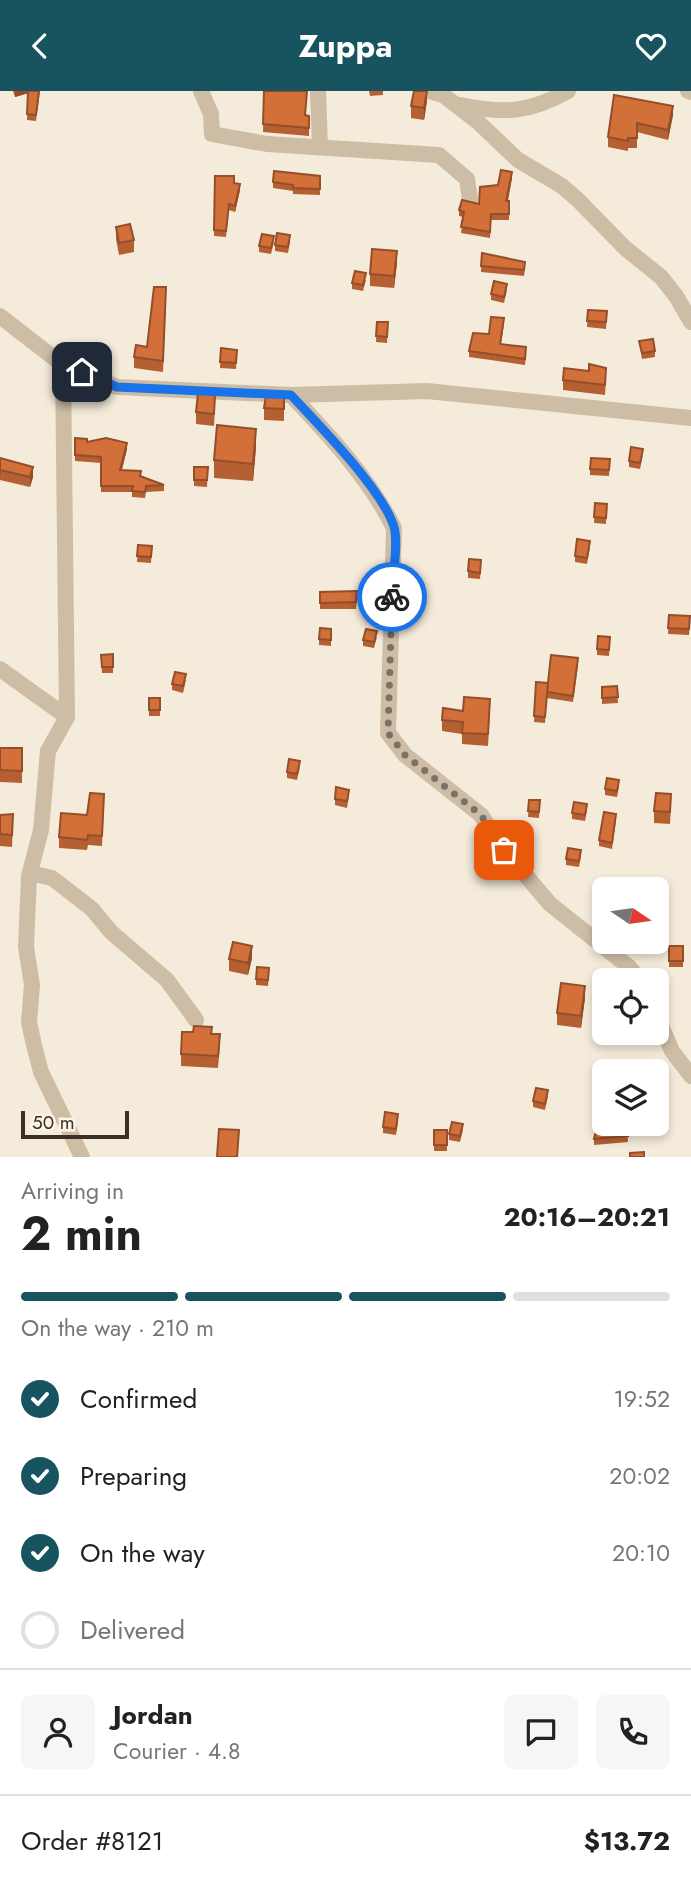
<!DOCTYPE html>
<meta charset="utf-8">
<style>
:root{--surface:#fff;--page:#f6f6f6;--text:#222;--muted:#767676;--line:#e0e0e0;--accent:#185360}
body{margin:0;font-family:Jost,sans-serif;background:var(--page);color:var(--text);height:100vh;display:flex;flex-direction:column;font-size:26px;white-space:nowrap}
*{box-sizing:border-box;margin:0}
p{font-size:23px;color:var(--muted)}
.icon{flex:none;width:38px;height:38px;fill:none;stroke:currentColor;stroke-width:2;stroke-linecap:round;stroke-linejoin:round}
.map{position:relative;height:1066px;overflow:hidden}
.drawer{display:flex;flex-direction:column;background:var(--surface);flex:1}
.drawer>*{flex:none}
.needle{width:46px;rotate:103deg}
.controls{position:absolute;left:592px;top:786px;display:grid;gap:14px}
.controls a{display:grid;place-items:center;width:77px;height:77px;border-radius:10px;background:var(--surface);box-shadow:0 4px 10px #0003;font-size:35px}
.scale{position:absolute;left:21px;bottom:18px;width:108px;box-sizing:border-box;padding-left:7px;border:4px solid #392f27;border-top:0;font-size:19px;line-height:24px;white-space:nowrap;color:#392f27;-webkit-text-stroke:5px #fcf5e8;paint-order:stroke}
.pin{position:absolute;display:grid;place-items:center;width:60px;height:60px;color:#fff;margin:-30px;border-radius:14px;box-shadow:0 4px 10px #0006}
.courier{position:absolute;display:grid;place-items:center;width:70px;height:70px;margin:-35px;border:5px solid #1a73e8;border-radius:50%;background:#fff;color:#222;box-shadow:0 2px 9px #0007}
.summary em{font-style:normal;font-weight:700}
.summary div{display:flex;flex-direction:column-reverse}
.summary{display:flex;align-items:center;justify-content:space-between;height:119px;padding:0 21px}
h1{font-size:46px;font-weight:700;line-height:52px}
.bar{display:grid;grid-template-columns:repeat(4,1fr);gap:10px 7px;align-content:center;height:84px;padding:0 21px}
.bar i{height:9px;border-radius:5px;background:var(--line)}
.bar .current{background:var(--accent)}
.bar p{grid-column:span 4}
.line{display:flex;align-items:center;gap:18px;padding:0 21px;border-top:2px solid var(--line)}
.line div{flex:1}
.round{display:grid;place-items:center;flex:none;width:74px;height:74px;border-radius:10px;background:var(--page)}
ol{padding:0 21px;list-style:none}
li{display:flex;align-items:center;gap:21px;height:77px}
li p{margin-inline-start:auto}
li .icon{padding:7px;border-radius:50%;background:var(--accent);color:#fff;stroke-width:4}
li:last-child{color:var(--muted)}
li i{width:38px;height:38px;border:4px solid var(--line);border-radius:50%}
header{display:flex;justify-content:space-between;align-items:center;height:91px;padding:0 21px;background:var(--accent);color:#fff;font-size:32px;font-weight:700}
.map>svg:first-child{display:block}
</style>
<header><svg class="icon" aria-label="back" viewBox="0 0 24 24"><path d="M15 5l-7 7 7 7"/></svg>Zuppa<svg class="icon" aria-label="heart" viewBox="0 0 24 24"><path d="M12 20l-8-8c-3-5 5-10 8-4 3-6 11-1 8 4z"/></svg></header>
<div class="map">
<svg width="691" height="1066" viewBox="0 0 691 1066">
<rect width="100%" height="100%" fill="#f5ebdb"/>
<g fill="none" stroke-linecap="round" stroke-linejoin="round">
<g stroke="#cebda5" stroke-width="16">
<polyline points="201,0 211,23 212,43 267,53 439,64 467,88 470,108"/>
<polyline points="318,0 320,56"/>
<polyline points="429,0 443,4 478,31 518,69 562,95 578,109 625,157 661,186 676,205 691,231"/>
<polyline points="688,0 691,1"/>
<path d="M460,14c43,9 69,8 108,-14"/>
<polyline points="0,225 63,274 117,296 291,304 427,300 691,327"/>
<polyline points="63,274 67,626 48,660 41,739 29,785 26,856 32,894 29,931 34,954 41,981 82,1066"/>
<path d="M291,304c38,40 78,83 103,133l-6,205 17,22 76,60 23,35 46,54 79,63 11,13"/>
<polyline points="0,578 67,626"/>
<polyline points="30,782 52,787 92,818 111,841 167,889 196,929"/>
<polyline points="656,923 672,960 691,985"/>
</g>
</g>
<g fill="#b56032">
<polygon points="13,0 40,0 36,30 27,29 28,2 15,6"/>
<polygon points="264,0 306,25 309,25 309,45 263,41"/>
<polygon points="369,0 383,0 383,4 370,5"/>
<polygon points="614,4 673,24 668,49 637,41 637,57 628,57 628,60 608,56 608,46"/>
<polygon points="427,10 424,29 411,27 411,15"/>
<polygon points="215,85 234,92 240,99 235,121 229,119 226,146 214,145"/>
<polygon points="320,85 320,104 293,103 293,100 273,97 273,91"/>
<polygon points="512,87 508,110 509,110 509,129 491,129 490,147 461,142 463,126 459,125 459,119 479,113 498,94"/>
<polygon points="116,136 134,149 134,161 119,164 116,148"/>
<polygon points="290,150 288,162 275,160 275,154"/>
<polygon points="274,151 271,163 259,161 259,155"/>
<polygon points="482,162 525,177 524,185 481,181"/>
<polygon points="397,172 394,197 370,195 370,183"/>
<polygon points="366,189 363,200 352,198 352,192"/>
<polygon points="507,199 504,212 491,209 491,203"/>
<polygon points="166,207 163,281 134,277 134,266 147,256"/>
<polygon points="588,219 607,220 606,238 587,236"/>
<polygon points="377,231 388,231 387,252 376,251"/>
<polygon points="504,233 501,253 526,262 525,274 469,266 469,260 489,243"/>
<polygon points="639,250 655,260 655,266 642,268"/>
<polygon points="221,257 237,259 236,278 220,277"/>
<polygon points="606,287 605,304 563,299 563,289"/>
<polygon points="215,316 214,335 196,333 196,321"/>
<polygon points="264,317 284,318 284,330 264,329"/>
<polygon points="75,347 87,351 127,358 122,379 164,394 164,400 146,401 145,407 132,406 132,401 101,401 101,372 75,370"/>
<polygon points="256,356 253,390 214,387 214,369"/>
<polygon points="643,364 640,378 629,376 629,370"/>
<polygon points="0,367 33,386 30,396 0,389 0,394"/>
<polygon points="610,368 609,385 590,384 590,378"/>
<polygon points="194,376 208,376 207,396 194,395"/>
<polygon points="595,412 607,413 606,433 594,432"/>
<polygon points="138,454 152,455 151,472 137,471"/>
<polygon points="590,456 587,473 575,471 575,465"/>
<polygon points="481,476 480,488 468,487 468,480"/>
<polygon points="320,501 357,506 356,518 320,518"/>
<polygon points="669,524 690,525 689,544 668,543"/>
<polygon points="331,538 331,555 319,554 319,548"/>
<polygon points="377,546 374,557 363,555 363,549"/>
<polygon points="610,546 609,565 597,564 597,558"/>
<polygon points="113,563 113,582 102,582 101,564"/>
<polygon points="578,573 573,611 547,607 547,603 545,632 534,631 536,591 548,592"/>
<polygon points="186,589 183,602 172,599 172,593"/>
<polygon points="617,595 618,612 602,613 602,596"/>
<rect x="149" y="607" width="11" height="18"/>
<polygon points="490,619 488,655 462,653 462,643 442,640 442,629 463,620"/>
<polygon points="0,657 22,657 22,692 0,691"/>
<polygon points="300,676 297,689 287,687 287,681"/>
<polygon points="619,695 617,706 605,704 605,698"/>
<polygon points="349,705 347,717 335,714 335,708"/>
<polygon points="529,709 540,709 539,727 528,726"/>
<polygon points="104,714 102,755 88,754 87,759 59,757 59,746 87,724"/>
<polygon points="671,715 670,733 654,732 654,720"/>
<polygon points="587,719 585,730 572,728 572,722"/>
<polygon points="0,724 13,735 12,756 0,755"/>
<polygon points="616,729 612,758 599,755 599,749"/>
<polygon points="581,765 579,776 566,774 566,768"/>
<rect x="669" y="855" width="14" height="21"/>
<polygon points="252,867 248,884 229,880 229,868"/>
<polygon points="269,883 268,895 256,894 256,888"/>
<polygon points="585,907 581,937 557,934 557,922"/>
<polygon points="212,943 220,955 218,977 181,975 181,963"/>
<polygon points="548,1005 545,1019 533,1016 533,1010"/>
<polygon points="398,1029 396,1044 383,1042 383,1036"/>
<polygon points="627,1032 628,1051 594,1054 594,1048"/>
<rect x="434" y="1039" width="13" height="21"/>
<polygon points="463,1039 460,1051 449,1049 449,1043"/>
</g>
<g fill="#944e29">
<polygon points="15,0 29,0 29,2 15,6"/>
<polygon points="427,0 427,10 424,29 424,17"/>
<polygon points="673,15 673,24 668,49 668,39"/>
<polygon points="512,81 512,87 506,116 506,110"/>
<polygon points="240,93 240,99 235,121 235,115"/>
<polygon points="397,160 397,172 394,197 394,185"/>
<polygon points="256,338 256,356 253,390 253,373"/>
<polygon points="127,352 127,358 120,385 120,379"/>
<polygon points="33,376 33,386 30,396 30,386"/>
<polygon points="252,855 252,867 248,884 248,872"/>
<polygon points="585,895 585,907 581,937 581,925"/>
</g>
<g fill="#d3703a" stroke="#944e29" stroke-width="2">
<polygon points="28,0 39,0 36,24 27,23"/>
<polygon points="264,0 307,0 305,24 309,25 309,37 263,33"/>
<polygon points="414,0 427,0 424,17 411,15"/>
<polygon points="614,4 673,15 668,39 637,32 637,47 628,47 628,50 608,46"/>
<polygon points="501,79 512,81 506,110 509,110 509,123 491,123 490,141 461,136 464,121 459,119 462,109 479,113 480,96 498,94"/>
<polygon points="274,80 320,85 320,98 293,97 293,94 273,91"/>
<polygon points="215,85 234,85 234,92 240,93 235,115 229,113 226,140 214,139"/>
<polygon points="130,133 134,149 119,152 116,136"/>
<polygon points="277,142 290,144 288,156 275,154"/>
<polygon points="262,143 274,145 271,157 259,155"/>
<polygon points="372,158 397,160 394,185 370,183"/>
<polygon points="482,162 525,171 524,179 481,175"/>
<polygon points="355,180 366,182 363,194 352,192"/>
<polygon points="494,190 507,193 504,206 491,203"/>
<polygon points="154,196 166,196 163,270 134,266 136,254 147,256"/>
<polygon points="588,219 607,220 606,231 587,230"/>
<polygon points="491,226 504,227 500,253 526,256 525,268 469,260 473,242 489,243"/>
<polygon points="377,231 388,231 387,246 376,245"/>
<polygon points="653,248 655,260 642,262 639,250"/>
<polygon points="221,257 237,259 236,272 220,271"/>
<polygon points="589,273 606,277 605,294 563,289 564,277 589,280"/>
<polygon points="198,302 215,304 214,323 196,321"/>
<polygon points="266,304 284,306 284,318 264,317"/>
<polygon points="217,334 256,338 253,373 214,369"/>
<polygon points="75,347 87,348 87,351 106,347 127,352 120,379 141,380 140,385 164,394 146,395 145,401 132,400 133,395 101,395 101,366 75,364"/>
<polygon points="631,356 643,358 640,372 629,370"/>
<polygon points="0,367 33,376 30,386 0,379 0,384"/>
<polygon points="591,367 610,368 609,379 590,378"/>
<polygon points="194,376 208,376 207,389 194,389"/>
<polygon points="595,412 607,413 606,427 594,426"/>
<polygon points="577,448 590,450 587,467 575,465"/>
<polygon points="138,454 152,455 151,466 137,465"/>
<polygon points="469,468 481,469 480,482 468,480"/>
<polygon points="357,500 356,511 320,512 320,501"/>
<polygon points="669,524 690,525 689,538 668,537"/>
<polygon points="320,537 331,538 331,549 319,548"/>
<polygon points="366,538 377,540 374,551 363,549"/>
<polygon points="598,545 610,546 609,559 597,558"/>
<polygon points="113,563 113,576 102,576 101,564"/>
<polygon points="551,564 578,567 573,605 547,601"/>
<polygon points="175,581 186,583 183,595 172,593"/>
<polygon points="536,591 548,592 545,626 534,625"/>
<polygon points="617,595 618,606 602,607 602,596"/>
<polygon points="464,606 490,608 488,643 462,642 463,631 442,629 443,617 463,620"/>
<rect x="149" y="607" width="11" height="12"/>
<polygon points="0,657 22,657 22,680 0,679"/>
<polygon points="289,668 300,670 297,683 287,681"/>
<polygon points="607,687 619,689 617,700 605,698"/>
<polygon points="336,696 349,699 347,710 335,708"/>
<polygon points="90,702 104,703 102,745 88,744 87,749 59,746 61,722 87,724"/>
<polygon points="656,702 671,703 670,721 654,720"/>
<polygon points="529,709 540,709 539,721 528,720"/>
<polygon points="574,711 587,713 585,724 572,722"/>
<polygon points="604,721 616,723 612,752 599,749"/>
<polygon points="13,723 12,744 0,743 0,724"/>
<polygon points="568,757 581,759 579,770 566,768"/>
<polygon points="233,851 252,855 248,872 229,868"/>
<rect x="669" y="855" width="14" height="15"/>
<polygon points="257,876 269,877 268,889 256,888"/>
<polygon points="561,892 585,895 581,925 557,922"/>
<polygon points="194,935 212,936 211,943 220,943 218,965 181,963 182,941 193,941"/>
<polygon points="536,997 548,999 545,1013 533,1010"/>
<polygon points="385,1021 398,1023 396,1038 383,1036"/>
<polygon points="452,1031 463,1033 460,1045 449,1043"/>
<polygon points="627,1032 628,1045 594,1048 598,1033"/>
<polygon points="219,1038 239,1039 237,1066 217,1066"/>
<rect x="434" y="1039" width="13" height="15"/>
<polygon points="644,1061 644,1066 630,1066 630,1062"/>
</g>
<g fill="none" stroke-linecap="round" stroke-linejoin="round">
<polyline stroke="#7b7166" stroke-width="7" stroke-dasharray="0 12.6" points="392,506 388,642 405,664 481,724 504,759"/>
<path stroke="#1a73e8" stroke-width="9" d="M82,281l35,15 174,8c27,29 92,95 103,132 5,16 -2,52 -2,70"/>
</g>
</svg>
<div class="controls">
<a><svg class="needle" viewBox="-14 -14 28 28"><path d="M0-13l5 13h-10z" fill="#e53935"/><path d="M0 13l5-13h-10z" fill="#767676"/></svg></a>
<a><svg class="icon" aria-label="locate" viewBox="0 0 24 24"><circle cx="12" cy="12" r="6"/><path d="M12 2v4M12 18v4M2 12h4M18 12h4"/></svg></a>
<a><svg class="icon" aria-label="layers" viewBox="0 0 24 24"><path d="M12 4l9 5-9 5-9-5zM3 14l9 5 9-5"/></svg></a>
</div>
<div class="scale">50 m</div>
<div class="pin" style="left:504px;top:759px;background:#ea580c"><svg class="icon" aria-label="bag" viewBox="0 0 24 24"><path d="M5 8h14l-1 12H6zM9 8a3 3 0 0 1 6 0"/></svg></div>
<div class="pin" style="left:82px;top:281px;background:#1f2937"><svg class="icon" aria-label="home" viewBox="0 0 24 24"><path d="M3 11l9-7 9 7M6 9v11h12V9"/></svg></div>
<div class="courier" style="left:392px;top:506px"><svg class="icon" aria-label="bike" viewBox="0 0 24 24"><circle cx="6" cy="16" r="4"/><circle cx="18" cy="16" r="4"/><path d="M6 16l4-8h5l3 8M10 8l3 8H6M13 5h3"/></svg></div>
</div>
<section class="drawer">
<div class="summary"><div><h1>2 min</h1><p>Arriving in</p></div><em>20:16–20:21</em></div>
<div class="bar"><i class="current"></i><i class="current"></i><i class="current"></i><i></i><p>On the way · 210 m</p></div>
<ol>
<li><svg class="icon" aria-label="check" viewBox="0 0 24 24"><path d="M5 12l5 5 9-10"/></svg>Confirmed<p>19:52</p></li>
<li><svg class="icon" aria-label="check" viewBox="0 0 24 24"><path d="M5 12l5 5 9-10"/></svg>Preparing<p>20:02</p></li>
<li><svg class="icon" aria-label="check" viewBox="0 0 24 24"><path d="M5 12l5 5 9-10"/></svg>On the way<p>20:10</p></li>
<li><i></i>Delivered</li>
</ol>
<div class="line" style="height:126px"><a class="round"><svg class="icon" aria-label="person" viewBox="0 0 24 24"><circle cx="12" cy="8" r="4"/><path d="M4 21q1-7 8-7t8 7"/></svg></a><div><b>Jordan</b><p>Courier · 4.8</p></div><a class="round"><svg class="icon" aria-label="chat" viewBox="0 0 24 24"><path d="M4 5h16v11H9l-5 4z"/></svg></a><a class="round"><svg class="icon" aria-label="phone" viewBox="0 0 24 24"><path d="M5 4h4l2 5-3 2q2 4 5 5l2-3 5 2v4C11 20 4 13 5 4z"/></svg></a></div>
<div class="line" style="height:91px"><div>Order #8121</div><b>$13.72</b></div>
</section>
